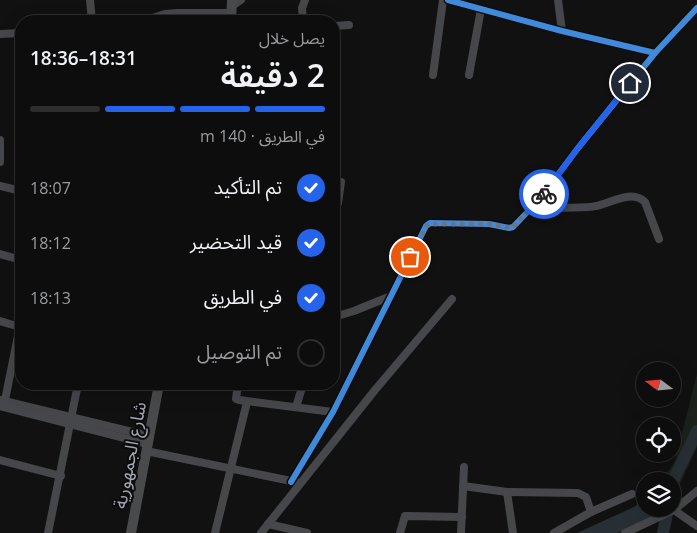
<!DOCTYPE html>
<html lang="ar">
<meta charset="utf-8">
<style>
:root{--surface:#0d0d0e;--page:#1b1b1c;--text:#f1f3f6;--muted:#9a9c9e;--line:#2d2d2e;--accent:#2563eb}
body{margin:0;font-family:"Open Sans","Noto Sans Arabic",sans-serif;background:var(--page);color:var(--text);direction:rtl;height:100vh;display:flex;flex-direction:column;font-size:19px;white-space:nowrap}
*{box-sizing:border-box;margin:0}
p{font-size:16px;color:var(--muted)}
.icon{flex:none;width:28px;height:28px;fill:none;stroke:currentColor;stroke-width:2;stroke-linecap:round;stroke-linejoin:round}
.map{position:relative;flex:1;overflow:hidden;direction:ltr}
.drawer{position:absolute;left:15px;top:15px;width:325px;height:375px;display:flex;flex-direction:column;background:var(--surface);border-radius:20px;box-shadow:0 5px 20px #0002,0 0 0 1px var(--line);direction:rtl}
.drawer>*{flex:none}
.needle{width:32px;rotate:286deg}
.fabs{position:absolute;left:636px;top:362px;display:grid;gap:10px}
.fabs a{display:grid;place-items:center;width:45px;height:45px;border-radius:50%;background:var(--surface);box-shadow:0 5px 20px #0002,0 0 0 1px var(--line);font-size:25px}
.pin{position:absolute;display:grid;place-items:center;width:42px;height:42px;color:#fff;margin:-21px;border:2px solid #fff;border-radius:50%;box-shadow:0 1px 5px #0007}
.courier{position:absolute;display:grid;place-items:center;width:50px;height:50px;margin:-25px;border:4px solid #2563eb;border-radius:50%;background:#fff;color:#222;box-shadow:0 1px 6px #0007}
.overview em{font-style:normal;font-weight:600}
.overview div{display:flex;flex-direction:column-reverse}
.overview{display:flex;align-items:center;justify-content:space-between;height:85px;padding:0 15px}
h1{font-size:32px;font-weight:600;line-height:38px}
.bar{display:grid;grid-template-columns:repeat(4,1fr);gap:8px 5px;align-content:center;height:60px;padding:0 15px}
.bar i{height:6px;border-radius:4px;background:var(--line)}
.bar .on{background:var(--accent)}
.bar p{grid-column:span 4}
ol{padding:0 15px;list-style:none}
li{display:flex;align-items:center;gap:15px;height:55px}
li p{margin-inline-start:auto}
li .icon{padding:5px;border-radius:50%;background:var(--accent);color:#fff;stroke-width:4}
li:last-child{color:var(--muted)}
li i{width:28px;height:28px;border:2px solid var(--line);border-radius:50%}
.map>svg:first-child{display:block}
</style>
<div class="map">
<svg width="697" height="533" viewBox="0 0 697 533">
<rect width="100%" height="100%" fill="#111112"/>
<polygon fill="#1b221c" points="697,374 697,447 679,486 673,494 672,481 662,481 675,461"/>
<polygon fill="#272f35" points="643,500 645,509 649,509 654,517 643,523 617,533 577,533 634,507"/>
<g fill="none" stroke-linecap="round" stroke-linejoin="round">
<g stroke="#272f35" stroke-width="12">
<polyline points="672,483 697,431"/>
<polyline points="663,533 668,509"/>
</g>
<g stroke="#46474a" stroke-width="8">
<polyline points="90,0 92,21"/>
<polyline points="448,0 562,31 655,53"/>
<polyline points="558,0 562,31"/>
<polyline points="232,6 241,0"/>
<polyline points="143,21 165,14 178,13 231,13"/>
<polyline points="303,21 302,8 305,0"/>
<polyline points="334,26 349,25"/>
<polyline points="0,34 21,33"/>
<polyline points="433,75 443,0"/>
<polyline points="469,75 481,9"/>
<polyline points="0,140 0,162"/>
<polyline points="0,186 21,191"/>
<path d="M538,201c3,2 7,6 10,6 7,1 41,1 48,-1 15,-3 36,-17 49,-4l14,37"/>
<polyline points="334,212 338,203 341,182"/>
<polyline points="0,254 21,260"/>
<polyline points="334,317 354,311 391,296"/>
<polyline points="0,321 20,327"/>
<polyline points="238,384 236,399 239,400 333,412"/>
<polyline points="0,400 149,436"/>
<polyline points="4,405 21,321"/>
<polyline points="0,406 147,444"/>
<polyline points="296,407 303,384"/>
<polyline points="146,451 296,482"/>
<polyline points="0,460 61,476"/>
<polyline points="291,482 333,412 426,226 430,223 489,224 509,228 513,227 538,201 578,148 655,53 697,8"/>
<polyline points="463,486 507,492 578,493 586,497 591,512"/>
<polyline points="507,492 513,533"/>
<polyline points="674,510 697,526"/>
<polyline points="268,524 307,533"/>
<polyline points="48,533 78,384"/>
<polyline points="215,533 247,402"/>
<polyline points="261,533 375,390 452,299"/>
<polyline points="400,533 405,516 407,516 462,517"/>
<polyline points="461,533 464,467"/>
<polyline points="554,533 591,512 632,494"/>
<polyline points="625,533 674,510 697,491"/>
</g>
<g stroke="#484a4c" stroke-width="10">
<polyline points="231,21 232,0"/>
<polyline points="131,533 159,384"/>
</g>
<defs>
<g id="cycleway">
<polyline points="448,0 562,31 655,53"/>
<polyline points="291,482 333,412 426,226 430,223 489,224 509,228 513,227 538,201 578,148 655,53 697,8"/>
</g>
</defs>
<use href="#cycleway" stroke="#0c0c0d" stroke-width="9"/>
<use href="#cycleway" stroke="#408adc" stroke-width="6"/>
</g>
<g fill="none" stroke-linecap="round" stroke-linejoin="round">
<polyline stroke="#6f727b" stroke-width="5" stroke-dasharray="0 9" points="410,257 428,224 489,224 512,228 544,194"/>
<polyline stroke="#2563eb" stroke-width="6" points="544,194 578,148 630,83"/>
</g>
<g text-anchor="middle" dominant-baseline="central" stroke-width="4" stroke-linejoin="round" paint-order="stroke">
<g font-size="18" fill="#a2a7b3" stroke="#0c0c0d">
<text transform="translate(129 455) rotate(-79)">شارع الجمهورية</text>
</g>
</g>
</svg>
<div class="fabs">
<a><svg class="needle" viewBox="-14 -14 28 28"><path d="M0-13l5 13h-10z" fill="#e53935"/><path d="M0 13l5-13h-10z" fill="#9a9c9e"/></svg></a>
<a><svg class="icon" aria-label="locate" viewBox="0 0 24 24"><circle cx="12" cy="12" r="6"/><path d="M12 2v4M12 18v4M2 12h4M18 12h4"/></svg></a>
<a><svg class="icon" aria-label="layers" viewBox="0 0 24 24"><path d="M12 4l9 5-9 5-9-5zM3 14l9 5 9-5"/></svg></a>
</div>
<div class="pin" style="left:410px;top:257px;background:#ea580c"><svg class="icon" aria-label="bag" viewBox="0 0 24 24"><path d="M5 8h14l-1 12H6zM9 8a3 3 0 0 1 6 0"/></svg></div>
<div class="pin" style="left:630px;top:83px;background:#1f2937"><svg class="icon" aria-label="home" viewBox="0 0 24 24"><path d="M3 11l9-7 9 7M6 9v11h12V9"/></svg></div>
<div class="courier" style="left:544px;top:194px"><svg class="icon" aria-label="bike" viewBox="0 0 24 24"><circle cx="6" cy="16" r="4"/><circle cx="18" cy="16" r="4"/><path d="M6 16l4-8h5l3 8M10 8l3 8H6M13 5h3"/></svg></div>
<section class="drawer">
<div class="overview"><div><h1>2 دقيقة</h1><p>يصل خلال</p></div><em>18:31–18:36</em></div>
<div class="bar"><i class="on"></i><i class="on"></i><i class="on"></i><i></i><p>في الطريق · 140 m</p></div>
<ol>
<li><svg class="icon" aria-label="check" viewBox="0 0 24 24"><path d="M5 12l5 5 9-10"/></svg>تم التأكيد<p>18:07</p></li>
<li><svg class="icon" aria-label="check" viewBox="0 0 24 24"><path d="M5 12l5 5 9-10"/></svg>قيد التحضير<p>18:12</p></li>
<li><svg class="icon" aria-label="check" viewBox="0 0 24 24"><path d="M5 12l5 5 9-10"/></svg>في الطريق<p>18:13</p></li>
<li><i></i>تم التوصيل</li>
</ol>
</section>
</div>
